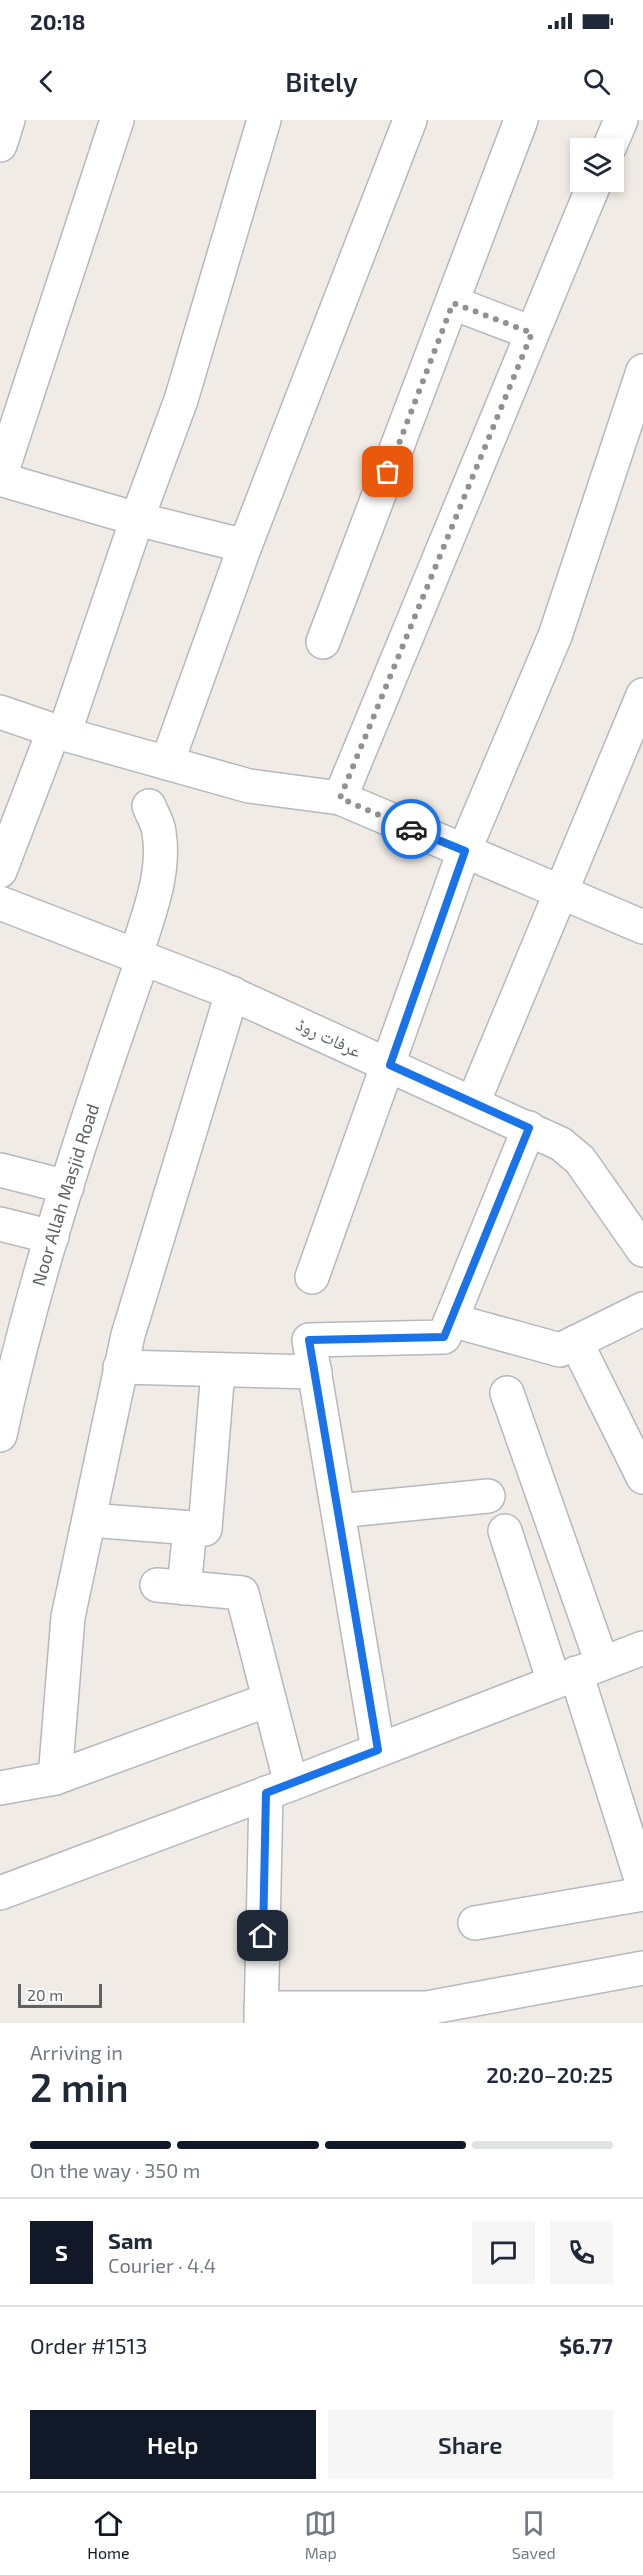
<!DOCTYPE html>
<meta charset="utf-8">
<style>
:root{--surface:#fff;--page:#f6f6f7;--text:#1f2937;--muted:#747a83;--line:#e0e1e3;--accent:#111827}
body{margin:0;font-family:"Exo 2","Noto Naskh Arabic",sans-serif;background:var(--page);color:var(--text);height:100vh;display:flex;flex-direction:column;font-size:22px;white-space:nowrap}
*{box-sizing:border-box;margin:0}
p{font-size:20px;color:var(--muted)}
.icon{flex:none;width:33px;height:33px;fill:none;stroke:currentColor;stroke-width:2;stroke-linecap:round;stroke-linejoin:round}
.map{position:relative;height:1903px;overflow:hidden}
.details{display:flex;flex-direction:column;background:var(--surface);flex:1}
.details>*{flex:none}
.tools{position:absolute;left:570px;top:18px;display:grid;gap:12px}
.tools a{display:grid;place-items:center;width:54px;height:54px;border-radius:0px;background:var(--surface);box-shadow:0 3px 9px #0003;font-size:30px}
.scale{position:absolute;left:18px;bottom:15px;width:84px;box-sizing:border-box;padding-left:6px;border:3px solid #5c6266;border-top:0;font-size:16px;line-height:21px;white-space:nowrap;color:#5c6266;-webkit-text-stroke:4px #fff;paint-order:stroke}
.pin{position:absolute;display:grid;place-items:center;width:51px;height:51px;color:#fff;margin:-26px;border-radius:12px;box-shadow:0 3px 9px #0006}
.courier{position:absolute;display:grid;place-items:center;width:60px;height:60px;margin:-30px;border:4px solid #1a73e8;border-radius:50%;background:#fff;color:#222;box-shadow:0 2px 8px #0007}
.overview em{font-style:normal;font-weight:600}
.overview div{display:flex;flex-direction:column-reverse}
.overview{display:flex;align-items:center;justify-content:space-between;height:102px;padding:0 30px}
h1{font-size:39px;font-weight:600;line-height:45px}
.bar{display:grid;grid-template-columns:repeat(4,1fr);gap:9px 6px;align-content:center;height:72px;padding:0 30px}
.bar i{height:8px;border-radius:4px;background:var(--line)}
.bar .on{background:var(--accent)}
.bar p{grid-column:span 4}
.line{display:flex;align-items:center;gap:15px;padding:0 30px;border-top:2px solid var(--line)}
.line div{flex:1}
.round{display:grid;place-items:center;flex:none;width:63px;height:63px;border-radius:0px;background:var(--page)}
.primary-button{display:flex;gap:12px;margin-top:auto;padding:12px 30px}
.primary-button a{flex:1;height:69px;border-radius:0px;background:var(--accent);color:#fff;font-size:24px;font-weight:600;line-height:69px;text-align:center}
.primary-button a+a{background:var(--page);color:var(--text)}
.status{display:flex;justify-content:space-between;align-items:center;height:42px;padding:0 30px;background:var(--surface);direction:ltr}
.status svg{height:16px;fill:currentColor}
header{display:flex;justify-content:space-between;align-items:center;height:78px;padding:0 30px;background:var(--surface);font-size:27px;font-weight:600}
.tabs{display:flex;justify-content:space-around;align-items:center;height:84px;border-top:2px solid var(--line);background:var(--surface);font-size:16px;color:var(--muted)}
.tabs a{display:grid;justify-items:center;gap:3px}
.tabs .on{color:var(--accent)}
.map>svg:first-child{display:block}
</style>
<div class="status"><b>20:18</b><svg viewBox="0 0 49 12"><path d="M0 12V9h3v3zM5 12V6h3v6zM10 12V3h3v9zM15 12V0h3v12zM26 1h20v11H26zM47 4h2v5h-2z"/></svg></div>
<header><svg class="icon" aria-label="back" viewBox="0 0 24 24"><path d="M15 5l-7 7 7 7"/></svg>Bitely<svg class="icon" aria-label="search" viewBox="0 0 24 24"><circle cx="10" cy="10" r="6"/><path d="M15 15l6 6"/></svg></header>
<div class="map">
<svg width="643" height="1903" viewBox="0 0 643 1903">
<rect width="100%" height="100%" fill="#f0ece5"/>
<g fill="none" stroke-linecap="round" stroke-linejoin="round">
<defs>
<g id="minor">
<polyline points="0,25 8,0"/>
<polyline points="609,28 621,0"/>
<polyline points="453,183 532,213"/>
<polyline points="0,357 117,0"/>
<polyline points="0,359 137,399 245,426"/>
<polyline points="323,522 521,0"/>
<polyline points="0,592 64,614 249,666 340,678 643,807"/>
<polyline points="64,614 137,399 181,280 264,0"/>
<polyline points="167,643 245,426 410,0"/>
<polyline points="340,678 595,62"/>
<polyline points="0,751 54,610"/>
<polyline points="0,783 217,867 561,1024 580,1040 643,1130"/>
<path d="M136,835c12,-40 30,-81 23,-123 -1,-9 -7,-18 -10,-26"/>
<polyline points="473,983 643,575"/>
<polyline points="0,1050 67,1067"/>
<polyline points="0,1104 52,1117"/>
<polyline points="312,1157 464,731 555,516 643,251"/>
<polyline points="451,1200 560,1230 643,1189"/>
<polyline points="576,1222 643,1357"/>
<polyline points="120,1247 315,1252"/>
<polyline points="507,1273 602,1543"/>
<path id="s1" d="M0,1315c35,-163 88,-320 143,-477"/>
<polyline points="338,1391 488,1376"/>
<polyline points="89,1400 205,1409 218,1250"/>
<polyline points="505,1411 554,1562"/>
<polyline points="157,1465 242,1473 291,1664"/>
<polyline points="184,1468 190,1408"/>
<polyline points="576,1553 643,1765"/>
<polyline points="378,1630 309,1220 444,1217 529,1008"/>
<polyline points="55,1658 68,1497 128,1215 232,873"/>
<polyline points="0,1668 55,1658 268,1580"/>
<polyline points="0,1773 291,1664 643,1528"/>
<polyline points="475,1803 643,1774"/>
<polyline points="261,1888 427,1888 643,1848"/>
<polyline points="261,1903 266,1673"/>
</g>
</defs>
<use href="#minor" stroke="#b5b8bc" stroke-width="36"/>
<use href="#minor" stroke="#fff" stroke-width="33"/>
</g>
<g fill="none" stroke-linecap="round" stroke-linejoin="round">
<polyline stroke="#909292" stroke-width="6" stroke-dasharray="0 10.8" points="388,352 453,183 532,213 340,678 411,709"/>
<polyline stroke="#1a73e8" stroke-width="8" points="263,1816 266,1673 378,1630 309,1220 444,1217 529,1008 390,945 465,731 411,709"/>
</g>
<g text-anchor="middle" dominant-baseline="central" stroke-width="4.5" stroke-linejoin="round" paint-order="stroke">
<g font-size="18" fill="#5c6266" stroke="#fff">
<text transform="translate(329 917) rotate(25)">عرفات روڈ</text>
<text stroke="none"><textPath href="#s1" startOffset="249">Noor Allah Masjid Road</textPath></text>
</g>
</g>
</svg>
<div class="tools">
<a><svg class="icon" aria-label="layers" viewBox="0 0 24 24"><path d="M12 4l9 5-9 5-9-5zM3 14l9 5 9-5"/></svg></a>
</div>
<div class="scale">20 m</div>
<div class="pin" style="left:388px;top:352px;background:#ea580c"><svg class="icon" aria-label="bag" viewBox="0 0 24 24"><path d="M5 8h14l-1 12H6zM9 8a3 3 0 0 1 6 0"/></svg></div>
<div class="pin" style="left:263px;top:1816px;background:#1f2937"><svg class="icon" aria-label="home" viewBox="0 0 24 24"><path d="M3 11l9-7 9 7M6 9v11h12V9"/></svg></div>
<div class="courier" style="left:411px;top:709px"><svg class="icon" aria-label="car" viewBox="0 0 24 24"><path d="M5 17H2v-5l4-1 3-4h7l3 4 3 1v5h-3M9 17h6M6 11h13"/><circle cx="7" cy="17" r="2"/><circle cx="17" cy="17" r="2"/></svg></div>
</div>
<section class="details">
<div class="overview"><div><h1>2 min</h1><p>Arriving in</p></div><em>20:20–20:25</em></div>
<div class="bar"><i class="on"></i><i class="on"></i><i class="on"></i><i></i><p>On the way · 350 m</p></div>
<div class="line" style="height:108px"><b class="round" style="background:var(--accent);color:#fff">S</b><div><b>Sam</b><p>Courier · 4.4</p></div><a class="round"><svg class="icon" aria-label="chat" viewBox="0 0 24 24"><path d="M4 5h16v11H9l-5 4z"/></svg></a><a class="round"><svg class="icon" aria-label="phone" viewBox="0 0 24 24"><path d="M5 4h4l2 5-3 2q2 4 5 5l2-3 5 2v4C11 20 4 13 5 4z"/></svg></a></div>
<div class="line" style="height:78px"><div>Order #1513</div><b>$6.77</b></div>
<div class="primary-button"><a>Help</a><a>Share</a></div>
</section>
<nav class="tabs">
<a class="on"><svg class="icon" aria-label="home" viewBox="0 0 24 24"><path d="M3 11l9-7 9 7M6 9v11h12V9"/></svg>Home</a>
<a><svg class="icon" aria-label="map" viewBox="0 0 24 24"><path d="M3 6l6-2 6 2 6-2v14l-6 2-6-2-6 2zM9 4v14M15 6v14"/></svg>Map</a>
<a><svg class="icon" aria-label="saved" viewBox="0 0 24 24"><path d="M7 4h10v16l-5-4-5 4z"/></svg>Saved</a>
</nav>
